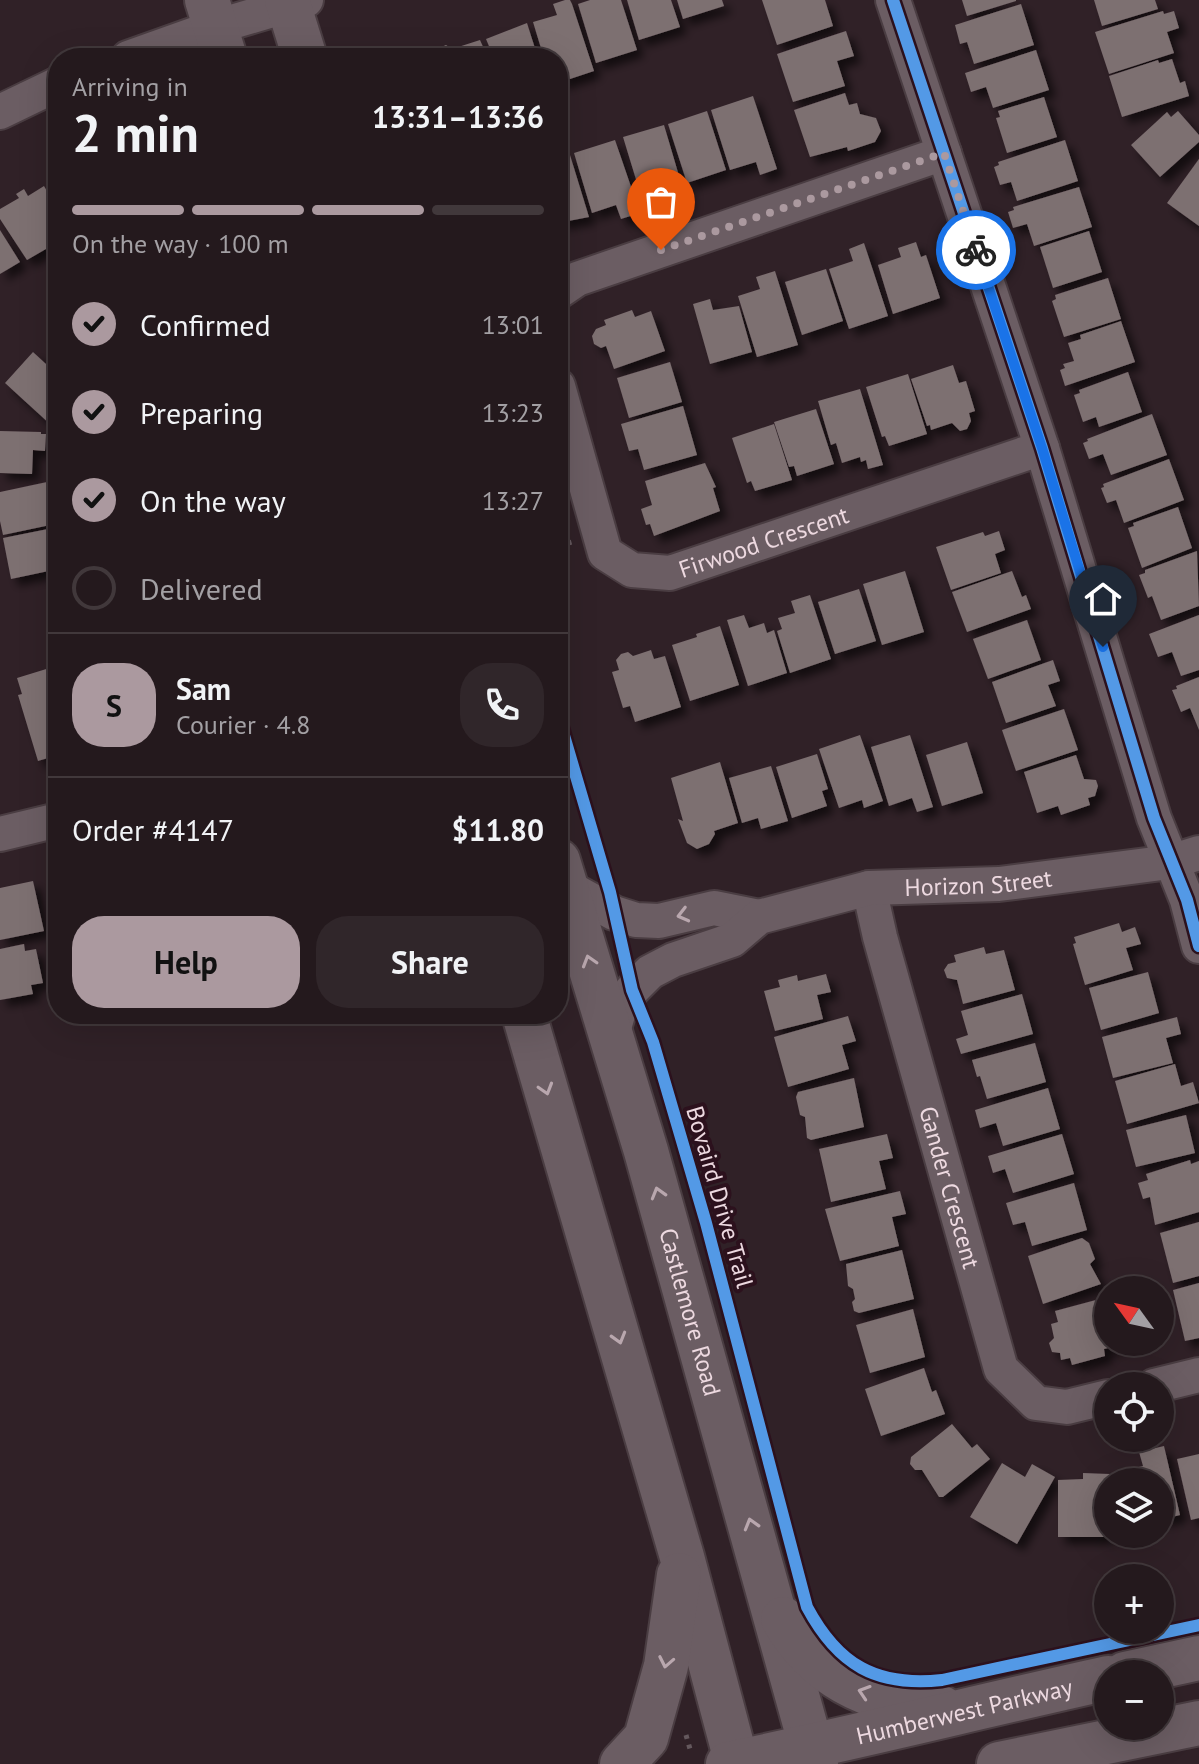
<!DOCTYPE html>
<meta charset="utf-8">
<style>
:root{--surface:#24191d;--page:#30262a;--text:#f1f3f6;--muted:#a3a0a4;--line:#41383b;--accent:#ab999f}
body{margin:0;font-family:"PT Sans",sans-serif;background:var(--page);color:var(--text);height:100vh;display:flex;flex-direction:column;font-size:30px;white-space:nowrap}
*{box-sizing:border-box;margin:0}
p{font-size:26px;color:var(--muted)}
.icon{flex:none;width:44px;height:44px;fill:none;stroke:currentColor;stroke-width:2;stroke-linecap:round;stroke-linejoin:round}
.map{position:relative;flex:1;overflow:hidden}
.details{position:absolute;left:48px;top:48px;width:520px;height:976px;display:flex;flex-direction:column;background:var(--surface);border-radius:32px;box-shadow:0 8px 32px #0002,0 0 0 2px var(--line)}
.details>*{flex:none}
.needle{width:52px;rotate:303deg}
.buttons{position:absolute;left:1094px;top:1276px;display:grid;gap:16px}
.buttons a{display:grid;place-items:center;width:80px;height:80px;border-radius:50%;background:var(--surface);box-shadow:0 8px 32px #0002,0 0 0 2px var(--line);font-size:40px}
.pin{position:absolute;display:grid;place-items:center;width:68px;height:68px;color:#fff;margin:-82px -34px;border-radius:50% 50% 50% 0;rotate:-45deg;box-shadow:0 0 8px #0007}
.pin .icon{rotate:45deg}
.courier{position:absolute;display:grid;place-items:center;width:80px;height:80px;margin:-40px;border:6px solid #1a73e8;border-radius:50%;background:#fff;color:#222;box-shadow:0 2px 10px #0007}
.head em{font-style:normal;font-weight:700}
.head div{display:flex;flex-direction:column-reverse}
.head{display:flex;align-items:center;justify-content:space-between;height:136px;padding:0 24px}
h1{font-size:52px;font-weight:700;line-height:60px}
.bar{display:grid;grid-template-columns:repeat(4,1fr);gap:12px 8px;align-content:center;height:96px;padding:0 24px}
.bar i{height:10px;border-radius:6px;background:var(--line)}
.bar .active{background:var(--accent)}
.bar p{grid-column:span 4}
.line{display:flex;align-items:center;gap:20px;padding:0 24px;border-top:2px solid var(--line)}
.line div{flex:1}
.round{display:grid;place-items:center;flex:none;width:84px;height:84px;border-radius:32px;background:var(--page)}
ol{padding:0 24px;list-style:none}
li{display:flex;align-items:center;gap:24px;height:88px}
li p{margin-inline-start:auto}
li .icon{padding:8px;border-radius:50%;background:var(--accent);color:#111;stroke-width:4}
li:last-child{color:var(--muted)}
li i{width:44px;height:44px;border:4px solid var(--line);border-radius:50%}
.primary-button{display:flex;gap:16px;margin-top:auto;padding:16px 24px}
.primary-button a{flex:1;height:92px;border-radius:32px;background:var(--accent);color:#111;font-size:32px;font-weight:700;line-height:92px;text-align:center}
.primary-button a+a{background:var(--page);color:var(--text)}
.map>svg:first-child{display:block}
</style>
<div class="map">
<svg width="1199" height="1764" viewBox="0 0 1199 1764">
<defs>
<filter id="shadow"><feDropShadow dx="7" dy="7" stdDeviation="4" flood-color="#0009"/></filter>
</defs>
<rect width="100%" height="100%" fill="#302127"/>
<g fill="#7d6f71" filter="url(#shadow)">
<polygon points="565,0 570,0 572,4 594,71 558,83 558,58 544,58 533,22 557,15 553,4"/>
<polygon points="590,0 621,0 637,50 596,63 578,4"/>
<polygon points="627,0 671,0 680,27 639,40"/>
<polygon points="677,0 722,0 724,6 683,19"/>
<polygon points="762,0 825,0 833,26 777,45"/>
<polygon points="962,0 1016,0 1016,1 967,16"/>
<polygon points="1094,0 1155,0 1158,9 1102,26"/>
<polygon points="1021,4 1034,45 974,64 967,42 960,44 955,25"/>
<polygon points="1163,11 1164,14 1174,11 1179,28 1167,32 1174,53 1109,74 1095,32"/>
<polygon points="527,23 538,58 494,58 486,39"/>
<polygon points="846,31 854,56 837,61 845,86 793,102 777,54"/>
<polygon points="480,40 488,58 435,58 439,48 446,45 452,49"/>
<polygon points="1036,50 1049,90 993,108 986,87 971,92 965,73"/>
<polygon points="1172,59 1180,83 1185,81 1189,96 1122,117 1109,76 1158,60 1159,63"/>
<polygon points="845,93 849,105 857,103 860,114 876,118 881,131 875,142 848,151 847,147 810,157 794,110"/>
<polygon points="753,96 777,169 760,175 756,162 730,170 711,110"/>
<polygon points="1044,97 1057,137 1007,153 996,118 1000,117 998,111"/>
<polygon points="707,111 726,170 687,183 668,124"/>
<polygon points="1178,111 1199,135 1199,142 1160,177 1131,145 1167,112 1171,117"/>
<polygon points="664,125 682,186 664,192 666,195 660,197 663,206 646,212 623,137"/>
<polygon points="615,140 640,213 621,219 616,205 592,213 574,153"/>
<polygon points="1065,140 1078,181 1017,201 1011,182 1000,185 994,167 999,165 998,162"/>
<polygon points="570,155 589,217 558,223 558,159"/>
<polygon points="1199,159 1199,226 1167,203"/>
<polygon points="44,186 58,210 58,242 27,260 0,219 0,209 19,198 16,194 24,189 28,196"/>
<polygon points="1079,187 1092,227 1034,246 1027,224 1013,228 1008,212 1014,210 1013,207"/>
<polygon points="0,230 20,262 0,274"/>
<polygon points="1089,231 1102,272 1053,288 1040,247"/>
<polygon points="916,242 921,257 926,255 940,298 893,314 878,265 901,257 898,248"/>
<polygon points="864,243 888,316 849,329 829,269 853,261 849,249"/>
<polygon points="826,269 843,321 802,335 785,282"/>
<polygon points="775,271 798,345 757,357 738,296 760,289 756,277"/>
<polygon points="1108,278 1121,319 1064,337 1052,301 1056,299 1055,295"/>
<polygon points="710,299 713,310 739,306 752,352 710,364 693,304"/>
<polygon points="632,310 635,317 651,311 665,351 614,369 606,346 601,348 594,344 592,336 596,329 606,325 604,320"/>
<polygon points="1121,321 1135,362 1065,386 1060,370 1065,368 1063,364 1074,361 1068,343 1081,339 1080,335"/>
<polygon points="33,352 58,375 58,400 55,404 58,406 58,418 51,425 5,383"/>
<polygon points="670,362 682,402 629,418 617,378"/>
<polygon points="953,365 959,383 966,381 975,411 969,413 971,421 967,429 960,431 952,423 931,430 930,425 927,426 911,379"/>
<polygon points="1128,372 1142,412 1099,427 1096,417 1083,422 1074,395 1080,393 1079,390"/>
<polygon points="908,374 927,434 889,446 885,436 882,437 866,387"/>
<polygon points="860,389 883,465 868,469 866,460 861,462 860,457 842,463 836,443 831,445 818,401"/>
<polygon points="683,406 697,455 644,470 638,449 629,451 621,424"/>
<polygon points="816,409 834,464 797,476 794,466 789,467 774,422"/>
<polygon points="1152,414 1167,455 1111,475 1103,454 1089,459 1083,443 1088,441 1087,439"/>
<polygon points="774,424 792,480 755,491 751,481 747,483 732,438"/>
<polygon points="0,431 41,432 41,434 46,434 45,451 33,450 32,474 0,473"/>
<polygon points="1169,459 1184,500 1124,523 1116,500 1107,503 1101,488 1104,487 1103,484"/>
<polygon points="705,463 716,487 713,488 720,511 654,536 650,524 646,525 641,509 652,505 645,481"/>
<polygon points="47,482 55,524 3,535 0,521 0,492"/>
<polygon points="1178,507 1192,548 1142,568 1128,528 1134,526 1133,523"/>
<polygon points="58,527 58,569 11,579 3,538"/>
<polygon points="999,531 1005,550 995,554 1001,573 951,590 936,547 983,532 985,536"/>
<polygon points="1197,551 1199,606 1161,620 1152,596 1148,598 1139,575 1145,573 1145,570"/>
<polygon points="905,571 924,632 882,645 863,584"/>
<polygon points="1012,571 1022,597 1026,595 1031,609 967,632 952,592"/>
<polygon points="859,589 876,641 835,654 818,602"/>
<polygon points="810,595 831,659 790,673 777,631 782,629 778,618 795,613 791,601"/>
<polygon points="744,615 749,628 764,623 767,633 774,630 787,673 748,686 727,620"/>
<polygon points="1199,615 1199,670 1181,676 1172,652 1158,657 1149,634"/>
<polygon points="1027,620 1041,660 988,679 973,639"/>
<polygon points="720,626 739,685 690,701 672,645 697,637 696,634"/>
<polygon points="651,650 654,659 665,656 681,707 635,722 630,706 623,708 612,672 619,670 616,660 621,654 628,652 633,656"/>
<polygon points="1053,660 1060,681 1048,685 1056,706 1006,723 992,682"/>
<polygon points="56,666 58,755 38,761 18,695 22,694 17,678"/>
<polygon points="1199,677 1199,730 1190,708 1181,712 1172,690 1177,689 1176,686"/>
<polygon points="1064,709 1078,750 1016,771 1002,730"/>
<polygon points="860,735 883,801 864,808 862,800 839,808 819,749"/>
<polygon points="910,735 933,807 917,812 912,798 889,806 871,747"/>
<polygon points="967,742 983,793 942,806 926,755"/>
<polygon points="817,754 828,789 822,791 827,806 792,818 776,767"/>
<polygon points="1076,755 1084,779 1096,780 1098,786 1095,796 1088,798 1090,805 1061,815 1058,806 1037,813 1024,772"/>
<polygon points="720,762 738,823 714,831 715,834 709,844 697,849 687,843 678,819 683,821 671,778"/>
<polygon points="771,766 788,821 761,829 758,818 742,823 729,778"/>
<polygon points="33,881 44,931 0,940 0,888"/>
<polygon points="1119,923 1122,932 1135,927 1141,944 1126,948 1133,970 1085,985 1073,944 1076,943 1074,937"/>
<polygon points="24,944 25,951 36,949 43,983 31,985 33,994 0,1000 0,949"/>
<polygon points="984,947 986,954 1004,950 1015,990 963,1004 957,980 947,978 944,970 948,964 956,962 954,955"/>
<polygon points="1148,972 1159,1013 1101,1030 1089,988"/>
<polygon points="826,974 831,992 817,995 823,1019 775,1031 764,991 780,987 778,980 797,975 798,981"/>
<polygon points="1022,994 1033,1034 961,1054 956,1039 968,1035 961,1011"/>
<polygon points="848,1016 856,1041 842,1045 849,1069 788,1087 774,1037"/>
<polygon points="1177,1017 1181,1034 1166,1038 1173,1063 1113,1078 1102,1037"/>
<polygon points="1035,1043 1046,1082 987,1099 980,1076 977,1077 972,1060"/>
<polygon points="1175,1064 1181,1086 1193,1082 1199,1103 1127,1124 1115,1081"/>
<polygon points="854,1078 864,1127 811,1140 807,1138 805,1117 800,1115 796,1097 798,1092"/>
<polygon points="1048,1088 1060,1129 1003,1146 996,1123 980,1128 975,1110"/>
<polygon points="1186,1115 1195,1153 1136,1167 1126,1130"/>
<polygon points="887,1134 893,1158 879,1161 886,1189 831,1202 819,1149"/>
<polygon points="1062,1134 1074,1174 1013,1193 1005,1169 993,1173 988,1156"/>
<polygon points="1190,1160 1191,1164 1199,1161 1199,1212 1155,1225 1150,1197 1143,1199 1138,1183 1148,1180 1146,1174"/>
<polygon points="1074,1183 1087,1230 1032,1246 1025,1222 1013,1225 1006,1203"/>
<polygon points="900,1191 906,1214 892,1217 899,1246 840,1261 825,1209"/>
<polygon points="1199,1222 1199,1276 1173,1283 1160,1233"/>
<polygon points="1082,1238 1089,1243 1095,1259 1090,1264 1101,1284 1043,1304 1028,1256"/>
<polygon points="902,1250 914,1299 859,1313 854,1311 852,1302 855,1299 853,1289 848,1286 846,1264"/>
<polygon points="1199,1283 1199,1338 1185,1341 1173,1290"/>
<polygon points="1107,1297 1108,1342 1120,1342 1120,1345 1104,1349 1105,1356 1072,1365 1070,1358 1061,1360 1060,1353 1052,1352 1049,1343 1054,1338 1051,1324 1058,1322 1055,1311"/>
<polygon points="913,1309 925,1357 870,1373 856,1325"/>
<polygon points="924,1368 932,1392 936,1390 945,1414 881,1436 865,1389"/>
<polygon points="952,1424 972,1448 977,1444 990,1459 943,1497 939,1497 922,1470 915,1470 910,1464 911,1457"/>
<polygon points="1164,1446 1180,1515 1160,1520 1160,1482 1119,1482 1117,1472 1143,1466 1139,1452"/>
<polygon points="1199,1454 1199,1518 1191,1520 1177,1459"/>
<polygon points="1002,1463 1025,1477 1032,1464 1055,1477 1017,1544 970,1517"/>
<polygon points="1083,1473 1110,1474 1110,1482 1108,1482 1108,1537 1058,1537 1058,1480 1083,1479"/>
</g>
<g fill="none" stroke-linecap="round" stroke-linejoin="round">
<defs>
<g id="street">
<polyline points="893,0 1042,448 1154,818 1187,900 1199,946"/>
<polyline points="128,58 215,27 306,0"/>
<polyline points="0,112 58,84"/>
<polyline points="558,292 577,279 944,153"/>
<path id="s1" d="M558,386l47,167 27,17 38,3 372,-125"/>
<polyline points="0,834 58,820"/>
<polyline points="567,887 614,913 636,920 659,921 714,908 759,917"/>
<path id="s2" d="M869,888l11,49 121,432 35,34 31,4 41,-10"/>
<path id="s3" d="M612,1035l7,-24 13,-21 18,-18 23,-12 59,-20 27,-23 110,-29 130,-4 171,-22 29,-9"/>
<polyline points="1154,1386 1199,1375"/>
</g>
<g id="secondary">
<polyline points="207,0 225,58"/>
<polyline points="287,0 305,58"/>
<path id="s4" d="M558,861l88,290 170,613"/>
<polyline points="524,1014 682,1557 737,1764"/>
<path d="M783,1619c35,61 91,85 159,89"/>
<polyline points="1125,1674 1199,1658"/>
<polyline points="622,1764 646,1738 666,1666 679,1575"/>
<path id="s5" d="M728,1764c127,-26 253,-58 380,-86"/>
<polyline points="999,1764 1199,1723"/>
</g>
</defs>
<use href="#street" stroke="#4a3d42" stroke-width="38"/>
<use href="#secondary" stroke="#4a3d42" stroke-width="48"/>
<g stroke="#64585d" stroke-width="5" stroke-dasharray="4 6" stroke-linecap="butt">
<polyline points="558,546 572,542"/>
<polyline points="686,1735 690,1749"/>
</g>
<use href="#street" stroke="#6b5d63" stroke-width="34"/>
<use href="#secondary" stroke="#6b5d63" stroke-width="44"/>
<defs>
<g id="cycleway">
<polyline points="893,0 1042,448 1154,818 1187,900 1199,946"/>
<path d="M558,715l52,177 22,98 21,52 53,181 101,384c31,58 69,80 135,73l257,-55"/>
</g>
</defs>
<use href="#cycleway" stroke="#2c111d" stroke-width="17"/>
<use href="#cycleway" stroke="#5399e6" stroke-width="12"/>
</g>
<defs><path id="oneway-chevron" d="M-2-3.5L2.5 0L-2 3.5" fill="none" stroke-width="1.6" stroke-linecap="round" stroke-linejoin="round" transform="scale(2)"/></defs>
<g stroke="#b9a7ae">
<use href="#oneway-chevron" transform="translate(683 915) rotate(166)"/>
<use href="#oneway-chevron" transform="translate(589 961) rotate(-107)"/>
<use href="#oneway-chevron" transform="translate(546 1089) rotate(73)"/>
<use href="#oneway-chevron" transform="translate(658 1193) rotate(-106)"/>
<use href="#oneway-chevron" transform="translate(619 1338) rotate(74)"/>
<use href="#oneway-chevron" transform="translate(751 1524) rotate(-106)"/>
<use href="#oneway-chevron" transform="translate(666 1662) rotate(101)"/>
<use href="#oneway-chevron" transform="translate(864 1692) rotate(-162)"/>
</g>
<g fill="none" stroke-linecap="round" stroke-linejoin="round">
<polyline stroke="#ab999f" stroke-width="8" stroke-dasharray="0 14.4" points="661,250 944,153 976,250"/>
<polyline stroke="#1a73e8" stroke-width="10" points="976,250 1042,448 1103,647"/>
</g>
<g text-anchor="middle" dominant-baseline="central" stroke-width="8" stroke-linejoin="round" paint-order="stroke">
<g font-size="24" fill="#edd9e0" stroke="#2c111d">
<text stroke="none"><textPath href="#s1" startOffset="342">Firwood Crescent</textPath></text>
<text stroke="none"><textPath href="#s3" startOffset="422">Horizon Street</textPath></text>
<text stroke="none"><textPath href="#s2" startOffset="310">Gander Crescent</textPath></text>
<text transform="translate(720 1197) rotate(74)">Bovaird Drive Trail</text>
<text stroke="none"><textPath href="#s4" startOffset="470">Castlemore Road</textPath></text>
<text stroke="none"><textPath href="#s5" startOffset="242">Humberwest Parkway</textPath></text>
</g>
</g>
</svg>
<div class="buttons">
<a><svg class="needle" viewBox="-14 -14 28 28"><path d="M0-13l5 13h-10z" fill="#e53935"/><path d="M0 13l5-13h-10z" fill="#a3a0a4"/></svg></a>
<a><svg class="icon" aria-label="locate" viewBox="0 0 24 24"><circle cx="12" cy="12" r="6"/><path d="M12 2v4M12 18v4M2 12h4M18 12h4"/></svg></a>
<a><svg class="icon" aria-label="layers" viewBox="0 0 24 24"><path d="M12 4l9 5-9 5-9-5zM3 14l9 5 9-5"/></svg></a>
<a>+</a>
<a>−</a>
</div>
<div class="pin" style="left:661px;top:250px;background:#ea580c"><svg class="icon" aria-label="bag" viewBox="0 0 24 24"><path d="M5 8h14l-1 12H6zM9 8a3 3 0 0 1 6 0"/></svg></div>
<div class="pin" style="left:1103px;top:647px;background:#1f2937"><svg class="icon" aria-label="home" viewBox="0 0 24 24"><path d="M3 11l9-7 9 7M6 9v11h12V9"/></svg></div>
<div class="courier" style="left:976px;top:250px"><svg class="icon" aria-label="bike" viewBox="0 0 24 24"><circle cx="6" cy="16" r="4"/><circle cx="18" cy="16" r="4"/><path d="M6 16l4-8h5l3 8M10 8l3 8H6M13 5h3"/></svg></div>
<section class="details">
<div class="head"><div><h1>2 min</h1><p>Arriving in</p></div><em>13:31–13:36</em></div>
<div class="bar"><i class="active"></i><i class="active"></i><i class="active"></i><i></i><p>On the way · 100 m</p></div>
<ol>
<li><svg class="icon" aria-label="check" viewBox="0 0 24 24"><path d="M5 12l5 5 9-10"/></svg>Confirmed<p>13:01</p></li>
<li><svg class="icon" aria-label="check" viewBox="0 0 24 24"><path d="M5 12l5 5 9-10"/></svg>Preparing<p>13:23</p></li>
<li><svg class="icon" aria-label="check" viewBox="0 0 24 24"><path d="M5 12l5 5 9-10"/></svg>On the way<p>13:27</p></li>
<li><i></i>Delivered</li>
</ol>
<div class="line" style="height:144px"><b class="round" style="background:var(--accent);color:#111">S</b><div><b>Sam</b><p>Courier · 4.8</p></div><a class="round"><svg class="icon" aria-label="phone" viewBox="0 0 24 24"><path d="M5 4h4l2 5-3 2q2 4 5 5l2-3 5 2v4C11 20 4 13 5 4z"/></svg></a></div>
<div class="line" style="height:104px"><div>Order #4147</div><b>$11.80</b></div>
<div class="primary-button"><a>Help</a><a>Share</a></div>
</section>
</div>
